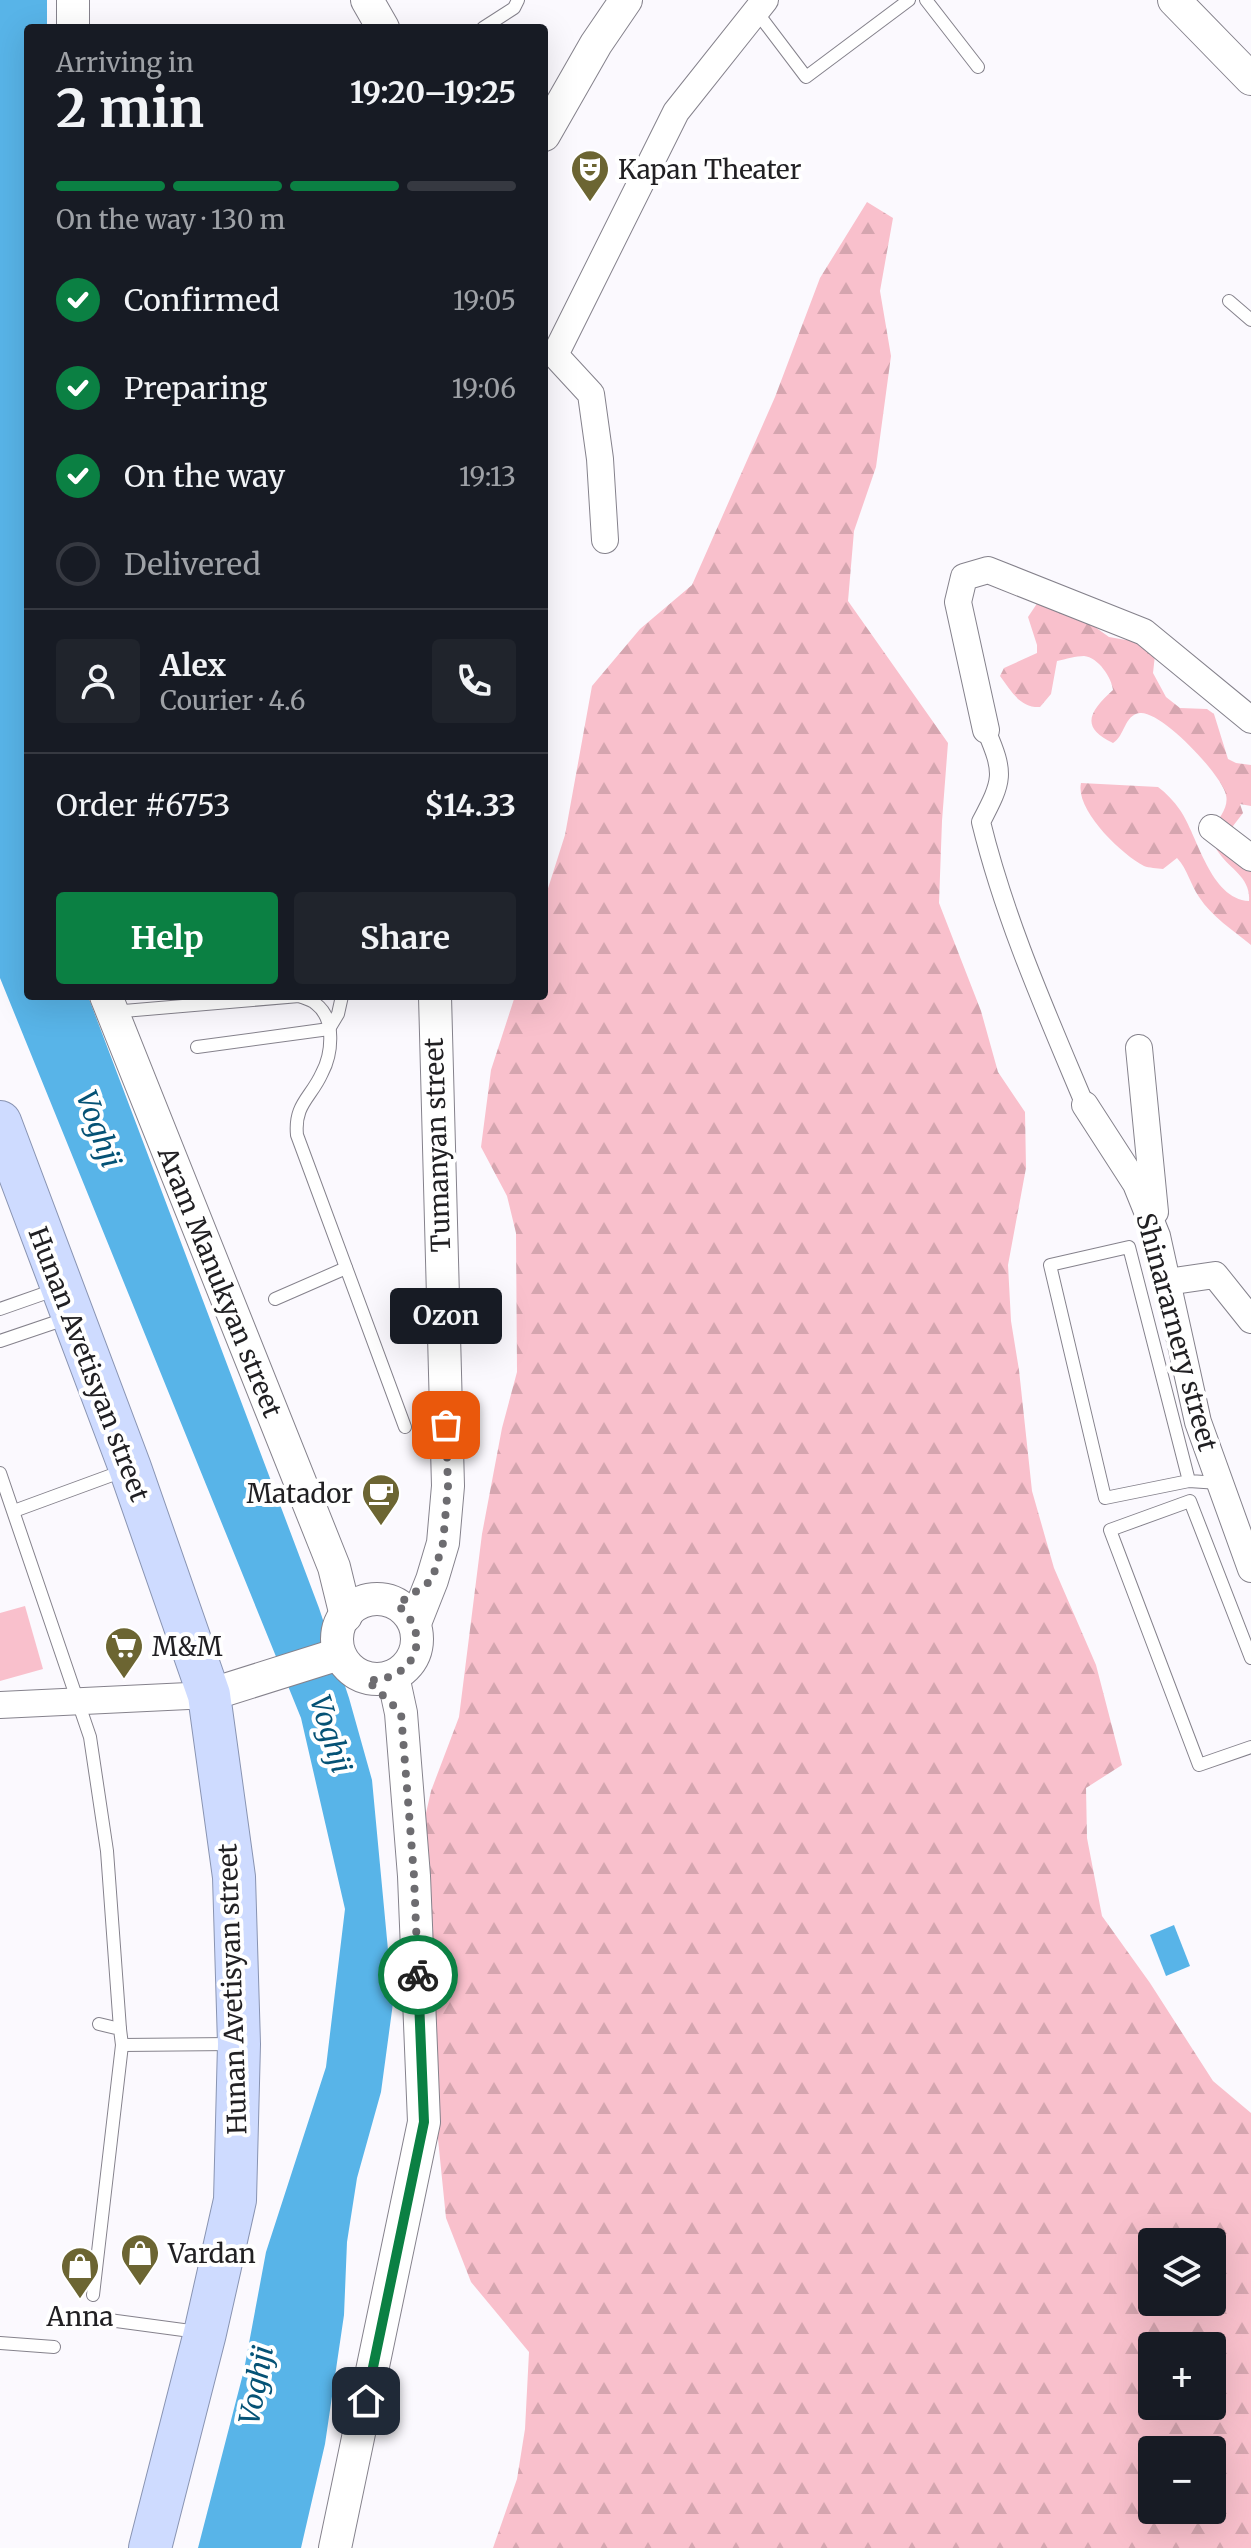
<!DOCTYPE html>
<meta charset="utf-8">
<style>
:root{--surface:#171b24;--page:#20242c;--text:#f1f3f6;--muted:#9ea1a6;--line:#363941;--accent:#0b8043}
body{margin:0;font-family:Merriweather,serif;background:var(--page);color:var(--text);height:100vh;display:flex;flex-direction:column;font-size:30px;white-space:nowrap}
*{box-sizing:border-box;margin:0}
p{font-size:26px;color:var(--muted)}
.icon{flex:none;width:44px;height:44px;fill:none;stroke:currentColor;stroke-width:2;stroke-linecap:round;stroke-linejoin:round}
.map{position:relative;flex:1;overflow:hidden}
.side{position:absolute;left:24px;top:24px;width:524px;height:976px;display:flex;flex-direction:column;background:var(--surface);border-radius:8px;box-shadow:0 8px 32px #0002}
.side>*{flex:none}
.fabs{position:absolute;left:1138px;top:2228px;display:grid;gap:16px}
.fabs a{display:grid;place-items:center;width:88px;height:88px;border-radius:8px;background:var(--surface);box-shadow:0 8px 32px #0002;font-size:40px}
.pin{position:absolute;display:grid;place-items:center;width:68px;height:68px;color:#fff;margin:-34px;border-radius:16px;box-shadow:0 4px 12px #0006}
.courier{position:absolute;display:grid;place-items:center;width:80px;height:80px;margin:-40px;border:6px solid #0b8043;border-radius:50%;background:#fff;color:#222;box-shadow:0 2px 10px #0007}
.bubble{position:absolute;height:56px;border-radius:8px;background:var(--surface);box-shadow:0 8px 32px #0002;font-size:26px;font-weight:700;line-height:56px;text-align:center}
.head em{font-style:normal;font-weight:700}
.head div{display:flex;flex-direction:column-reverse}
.head{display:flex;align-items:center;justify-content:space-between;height:136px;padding:0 32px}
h1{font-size:52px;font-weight:700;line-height:60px}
.bar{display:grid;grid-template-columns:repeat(4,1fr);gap:12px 8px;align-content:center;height:96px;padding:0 32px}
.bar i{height:10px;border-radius:6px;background:var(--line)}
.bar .current{background:var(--accent)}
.bar p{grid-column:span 4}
.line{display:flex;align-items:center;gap:20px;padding:0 32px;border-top:2px solid var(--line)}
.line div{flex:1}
.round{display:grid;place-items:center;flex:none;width:84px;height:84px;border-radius:8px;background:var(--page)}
ol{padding:0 32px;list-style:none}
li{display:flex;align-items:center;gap:24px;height:88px}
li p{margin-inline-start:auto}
li .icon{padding:8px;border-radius:50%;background:var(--accent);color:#fff;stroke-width:4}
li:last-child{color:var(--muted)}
li i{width:44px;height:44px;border:4px solid var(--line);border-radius:50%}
.cta{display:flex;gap:16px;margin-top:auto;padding:16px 32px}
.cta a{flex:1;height:92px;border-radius:8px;background:var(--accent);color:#fff;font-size:32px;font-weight:700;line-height:92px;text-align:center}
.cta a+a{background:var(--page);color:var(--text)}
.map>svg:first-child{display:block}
</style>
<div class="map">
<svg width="1251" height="2548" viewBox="0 0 1251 2548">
<defs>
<pattern id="forest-firs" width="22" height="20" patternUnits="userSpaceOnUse" patternTransform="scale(2)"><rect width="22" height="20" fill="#f9c0cc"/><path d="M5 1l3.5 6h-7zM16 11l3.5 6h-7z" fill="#d5a5af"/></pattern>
</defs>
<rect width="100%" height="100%" fill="#fbf9fe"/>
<polygon fill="#f9c0cc" points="25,1606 43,1669 0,1681 0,1613"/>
<g fill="url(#forest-firs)" fill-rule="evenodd">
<path d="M867,202l26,16 -13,73 11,65 -15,111 -22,64 -6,70 100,142 -6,78 -3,82 42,108 17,61 27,40 1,56 -18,97 3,56 8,49 13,121 22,77 42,97 26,100 -36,23 1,50 15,78 48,67 63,98 38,32v435h-758l24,-69 8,-50 4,-77 -58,-70 -25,-64 -19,-188 -8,-186 12,-53 28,-74 23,-183 20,-106 15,-56 -1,-139 -9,-37 -26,-49 10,-77 24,-74h29v-95l21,-66 27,-149 48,-57 52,-44 83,-188 45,-119zM1152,2242h60v60h-60zM1152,2346h60v60h-60zM1152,2450h60v60h-60z"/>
<path d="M1038,602l57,25 14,10 17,3 8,-3 21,18 -2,18 13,24 14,11 27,1 7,5 14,45 8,4 15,2v41l-11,-2 3,9 -10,13 1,9 17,12v98c-18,-15 -39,-28 -52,-48 -9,-13 -11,-27 -22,-39l-14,11c-6,-1 -14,-1 -19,-3 -23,-12 -69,-56 -63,-83l77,4c8,6 16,14 22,23 18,26 30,89 69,91 2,-23 -18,-31 -30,-48 -6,-7 -6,-16 -7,-25 7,-9 17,-21 14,-33 -4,-20 -64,-84 -86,-82 -16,2 -15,23 -27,30 -34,-16 -23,-32 0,-53 -1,-12 -15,-33 -29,-34 -8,0 -18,3 -27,5l-6,33 -11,13c-20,1 -29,-16 -40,-31l4,-8 33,-15v-8l-9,-28z"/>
</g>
<g fill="#58b4e8">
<polygon points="0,0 47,0 47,28 28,28 28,996 88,996 319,1608 349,1698 372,1780 393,2003 381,2092 357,2178 347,2242 344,2315 325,2444 301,2548 198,2548 244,2370 266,2252 326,2067 345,1909 301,1718 0,978"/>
<polygon points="1174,1925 1190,1966 1166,1976 1150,1935"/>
</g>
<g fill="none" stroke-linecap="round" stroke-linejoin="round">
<defs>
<g id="service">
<polyline points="926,0 978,67"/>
<polyline points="756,11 806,77 909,0"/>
<polyline points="483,28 514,8 518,0"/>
<polyline points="1229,301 1251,320"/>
<path d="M112,1012l187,-16c5,2 13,4 17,8 20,15 16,50 6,69 -11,25 -28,31 -25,62l108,292"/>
<polyline points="197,1047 329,1029 338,1014 342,996"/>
<polyline points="275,1299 346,1268"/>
<polyline points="0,1309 57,1289"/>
<polyline points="0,1341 68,1318"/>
<polyline points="0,1473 90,1737 107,1851 120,2029"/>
<polyline points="1189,1481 1129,1247 1050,1265 1105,1498 1189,1481 1219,1483"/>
<polyline points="14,1511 123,1471"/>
<polyline points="1251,1658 1190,1501 1110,1530 1199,1765 1251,1747"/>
<polyline points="99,2024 120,2029 122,2045 231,2044"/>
<polyline points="93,2295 122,2045"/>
<polyline points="94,2318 198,2332"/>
<polyline points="0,2343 54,2347"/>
</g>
<path id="pedestrian" d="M986,730c19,44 17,50 -5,92 24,98 65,190 104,283"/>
<g id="minor">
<polyline points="605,540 600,459 591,394 555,355 676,112 765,0"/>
<polyline points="986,730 958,602 964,577 988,570 1144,632 1251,720"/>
<polyline points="1212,828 1251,858"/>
<polyline points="1139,1048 1155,1212"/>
<polyline points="1085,1105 1136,1184 1157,1236 1198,1422 1251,1569"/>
<polyline points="1167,1282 1215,1275 1251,1320"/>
<polyline points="0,1705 209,1695"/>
</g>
<g id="tertiary">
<polyline points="367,0 383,28"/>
<polyline points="1174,0 1251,79"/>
<polyline points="73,28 73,0"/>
<polyline points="544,135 596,44 626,0"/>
<polyline points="106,996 334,1567 346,1616"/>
<circle cx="377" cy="1639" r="40"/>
<polyline points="415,1623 432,1580 443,1543 448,1486 435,996"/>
<polyline points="209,1695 339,1654"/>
<polyline points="335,2548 424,2122 414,1876 401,1713 393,1676"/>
</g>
<polyline id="trunk" points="0,1122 130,1468 209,1695 234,1877 239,2044 235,2200 205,2333 150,2548"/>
</defs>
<use href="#service" stroke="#85828c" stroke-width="14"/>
<use href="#pedestrian" stroke="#85828c" stroke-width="20"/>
<use href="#minor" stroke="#85828c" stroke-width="28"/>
<use href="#tertiary" stroke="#85828c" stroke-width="34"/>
<use href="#trunk" stroke="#8994b2" stroke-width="44"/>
<use href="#service" stroke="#fff" stroke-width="12"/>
<use href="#pedestrian" stroke="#fff" stroke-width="18"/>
<use href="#minor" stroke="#fff" stroke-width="26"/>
<use href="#tertiary" stroke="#fff" stroke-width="32"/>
<use href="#trunk" stroke="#cedbff" stroke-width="42"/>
</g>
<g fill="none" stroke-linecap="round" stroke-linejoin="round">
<path stroke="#6d6c70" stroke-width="8" stroke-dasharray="0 14.4" d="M418,1975l-4,-99 -13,-163 -34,-33c47,2 68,-45 30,-75l35,-25 11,-37 5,-57 -2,-61"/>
<polyline stroke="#0b8043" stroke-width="10" points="366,2401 424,2122 418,1975"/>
</g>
<defs>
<symbol id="theatre-pin" viewBox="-11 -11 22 30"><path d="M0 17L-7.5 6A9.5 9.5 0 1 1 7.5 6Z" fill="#6c6532" stroke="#fff"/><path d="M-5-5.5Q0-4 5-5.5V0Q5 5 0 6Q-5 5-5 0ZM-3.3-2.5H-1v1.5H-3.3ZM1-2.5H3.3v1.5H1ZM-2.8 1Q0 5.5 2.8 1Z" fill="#fff"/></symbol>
<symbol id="cafe-pin" viewBox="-11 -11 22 30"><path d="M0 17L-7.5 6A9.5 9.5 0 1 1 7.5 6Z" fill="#6c6532" stroke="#fff"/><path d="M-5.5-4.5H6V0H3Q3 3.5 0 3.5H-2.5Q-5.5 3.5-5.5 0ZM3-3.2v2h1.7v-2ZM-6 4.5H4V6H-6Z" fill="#fff"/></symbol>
<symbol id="supermarket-pin" viewBox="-11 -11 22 30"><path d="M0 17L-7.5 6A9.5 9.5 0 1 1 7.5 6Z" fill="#6c6532" stroke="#fff"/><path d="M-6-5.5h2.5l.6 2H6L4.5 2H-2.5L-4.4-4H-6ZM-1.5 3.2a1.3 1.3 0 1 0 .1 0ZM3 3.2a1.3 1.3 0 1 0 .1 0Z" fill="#fff"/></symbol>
<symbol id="shop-pin" viewBox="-11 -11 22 30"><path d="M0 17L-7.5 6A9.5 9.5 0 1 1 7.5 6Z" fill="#6c6532" stroke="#fff"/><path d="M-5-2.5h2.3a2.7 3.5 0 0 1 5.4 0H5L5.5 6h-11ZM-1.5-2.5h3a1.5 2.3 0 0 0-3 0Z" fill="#fff"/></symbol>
</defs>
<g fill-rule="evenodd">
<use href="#theatre-pin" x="568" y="147" width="44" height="60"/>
<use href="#cafe-pin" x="359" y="1471" width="44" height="60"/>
<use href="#supermarket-pin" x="102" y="1624" width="44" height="60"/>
<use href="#shop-pin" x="118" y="2231" width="44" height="60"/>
<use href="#shop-pin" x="58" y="2244" width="44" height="60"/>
</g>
<g text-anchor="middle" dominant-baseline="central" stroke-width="8" stroke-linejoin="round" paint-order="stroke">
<g font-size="26" fill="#212023" stroke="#fff" text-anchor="start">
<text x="618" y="169">Kapan Theater</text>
<text x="353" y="1493" text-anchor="end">Matador</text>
<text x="152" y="1646">M&amp;M</text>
<text x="168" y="2253">Vardan</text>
<text x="80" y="2316" text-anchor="middle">Anna</text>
</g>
<g font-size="26" fill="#212023" stroke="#fff">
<text transform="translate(437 1145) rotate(-92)">Tumanyan street</text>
<text transform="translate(220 1282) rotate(68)">Aram Manukyan street</text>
<text transform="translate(1177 1332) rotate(75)">Shinararnery street</text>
<text transform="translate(89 1364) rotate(69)">Hunan Avetisyan street</text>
<text transform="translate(232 1989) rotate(-92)">Hunan Avetisyan street</text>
</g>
<g font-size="28" font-style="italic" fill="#055275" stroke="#fff">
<text transform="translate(99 1129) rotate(70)">Voghji</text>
<text transform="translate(331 1734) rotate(73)">Voghji</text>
<text transform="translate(256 2385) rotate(-79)">Voghji</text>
</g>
</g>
</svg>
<div class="fabs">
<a><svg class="icon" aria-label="layers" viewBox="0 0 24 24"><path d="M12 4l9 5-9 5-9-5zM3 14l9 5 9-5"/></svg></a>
<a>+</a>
<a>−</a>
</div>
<div class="pin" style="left:446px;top:1425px;background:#ea580c"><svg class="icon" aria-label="bag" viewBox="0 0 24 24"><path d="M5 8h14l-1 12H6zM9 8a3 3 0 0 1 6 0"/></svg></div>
<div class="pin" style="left:366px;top:2401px;background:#1f2937"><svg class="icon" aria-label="home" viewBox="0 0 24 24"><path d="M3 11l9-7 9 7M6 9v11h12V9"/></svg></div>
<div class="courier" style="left:418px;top:1975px"><svg class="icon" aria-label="bike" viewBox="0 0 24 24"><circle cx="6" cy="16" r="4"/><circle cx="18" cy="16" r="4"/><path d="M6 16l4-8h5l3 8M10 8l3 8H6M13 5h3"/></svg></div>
<div class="bubble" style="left:390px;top:1288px;width:112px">Ozon</div>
<section class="side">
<div class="head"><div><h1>2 min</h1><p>Arriving in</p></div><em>19:20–19:25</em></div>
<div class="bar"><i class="current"></i><i class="current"></i><i class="current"></i><i></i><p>On the way · 130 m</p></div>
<ol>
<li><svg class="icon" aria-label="check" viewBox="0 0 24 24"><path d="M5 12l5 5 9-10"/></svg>Confirmed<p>19:05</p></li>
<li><svg class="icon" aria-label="check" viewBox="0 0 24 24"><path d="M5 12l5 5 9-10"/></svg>Preparing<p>19:06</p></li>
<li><svg class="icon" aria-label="check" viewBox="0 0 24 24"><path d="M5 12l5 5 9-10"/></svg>On the way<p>19:13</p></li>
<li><i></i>Delivered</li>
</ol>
<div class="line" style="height:144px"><a class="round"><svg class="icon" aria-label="person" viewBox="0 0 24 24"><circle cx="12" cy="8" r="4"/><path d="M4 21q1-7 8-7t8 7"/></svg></a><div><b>Alex</b><p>Courier · 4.6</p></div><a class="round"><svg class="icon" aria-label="phone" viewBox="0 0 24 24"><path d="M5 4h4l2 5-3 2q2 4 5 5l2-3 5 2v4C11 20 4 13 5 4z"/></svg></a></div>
<div class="line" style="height:104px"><div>Order #6753</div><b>$14.33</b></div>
<div class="cta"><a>Help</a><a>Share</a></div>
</section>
</div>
